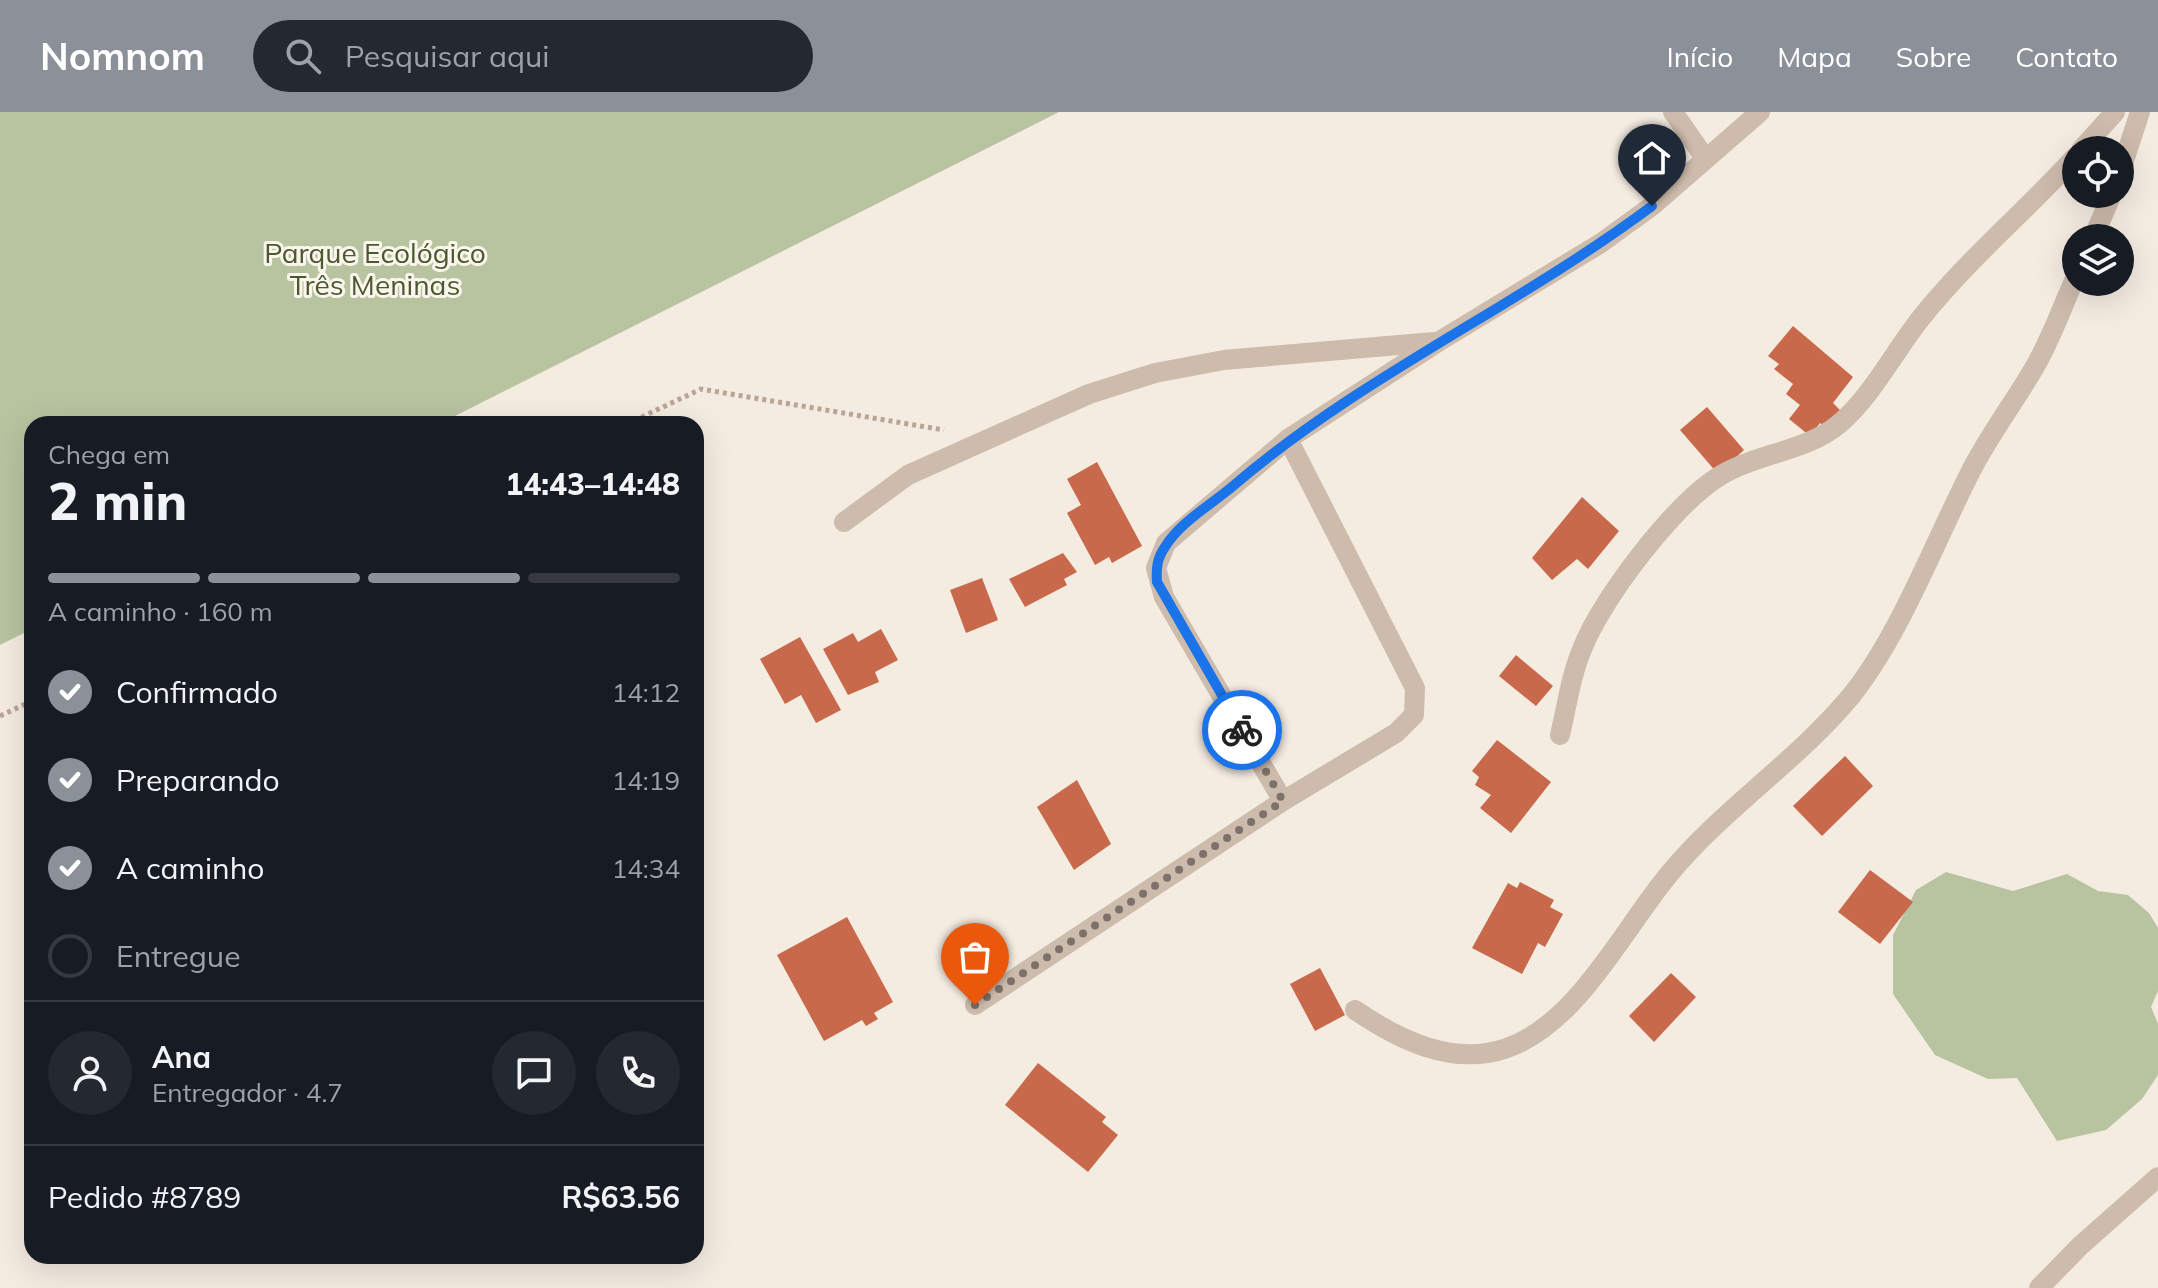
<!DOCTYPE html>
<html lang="pt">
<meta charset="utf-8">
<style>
:root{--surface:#171b24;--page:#242831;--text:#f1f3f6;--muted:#9ea1a6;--line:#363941;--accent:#8c9099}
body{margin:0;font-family:Mulish,sans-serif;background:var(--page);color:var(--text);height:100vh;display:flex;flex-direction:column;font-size:30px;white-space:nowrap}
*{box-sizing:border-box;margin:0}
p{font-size:26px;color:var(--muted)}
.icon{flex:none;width:44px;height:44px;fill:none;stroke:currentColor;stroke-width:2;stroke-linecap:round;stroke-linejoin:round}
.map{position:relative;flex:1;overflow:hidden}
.details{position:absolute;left:24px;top:304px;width:680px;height:848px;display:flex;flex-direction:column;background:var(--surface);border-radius:24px;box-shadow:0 8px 32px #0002}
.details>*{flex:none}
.buttons{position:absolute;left:2062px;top:24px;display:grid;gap:16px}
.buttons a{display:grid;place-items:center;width:72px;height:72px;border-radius:50%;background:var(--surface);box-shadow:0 8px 32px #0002;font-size:40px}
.pin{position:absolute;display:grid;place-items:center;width:68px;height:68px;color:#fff;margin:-82px -34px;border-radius:50% 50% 50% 0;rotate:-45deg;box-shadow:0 0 8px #0007}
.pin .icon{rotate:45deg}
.courier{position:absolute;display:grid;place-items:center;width:80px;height:80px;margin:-40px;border:6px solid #1a73e8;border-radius:50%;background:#fff;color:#222;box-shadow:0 2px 10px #0007}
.summary em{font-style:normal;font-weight:800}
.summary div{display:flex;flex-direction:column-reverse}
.summary{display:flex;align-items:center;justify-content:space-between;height:136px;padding:0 24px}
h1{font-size:52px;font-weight:800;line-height:60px}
.bar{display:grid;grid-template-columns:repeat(4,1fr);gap:12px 8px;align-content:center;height:96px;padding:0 24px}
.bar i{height:10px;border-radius:6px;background:var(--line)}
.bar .selected{background:var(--accent)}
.bar p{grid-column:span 4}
.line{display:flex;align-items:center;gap:20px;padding:0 24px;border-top:2px solid var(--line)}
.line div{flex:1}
.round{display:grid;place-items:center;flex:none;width:84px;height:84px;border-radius:42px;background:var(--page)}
ol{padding:0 24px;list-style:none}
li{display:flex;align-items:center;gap:24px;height:88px}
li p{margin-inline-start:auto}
li .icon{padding:8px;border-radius:50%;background:var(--accent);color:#fff;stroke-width:4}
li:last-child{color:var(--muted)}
li i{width:44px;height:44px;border:4px solid var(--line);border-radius:50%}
header{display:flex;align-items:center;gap:48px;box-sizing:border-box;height:112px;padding:0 40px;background:var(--accent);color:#fff}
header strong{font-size:38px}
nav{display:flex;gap:44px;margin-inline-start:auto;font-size:28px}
.search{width:560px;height:72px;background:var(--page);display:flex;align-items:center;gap:20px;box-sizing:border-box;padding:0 28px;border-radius:44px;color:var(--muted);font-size:30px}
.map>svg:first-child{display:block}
</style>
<header>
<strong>Nomnom</strong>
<div class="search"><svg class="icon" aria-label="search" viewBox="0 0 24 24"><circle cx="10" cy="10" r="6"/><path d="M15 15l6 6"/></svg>Pesquisar aqui</div>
<nav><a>Início</a><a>Mapa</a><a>Sobre</a><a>Contato</a></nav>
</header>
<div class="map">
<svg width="2158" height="1176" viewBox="0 0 2158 1176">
<rect width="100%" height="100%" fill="#f4ebe1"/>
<g fill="#b8c4a0">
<polygon points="0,0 1059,0 439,312 32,312 32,517 0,533"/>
<polygon points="1946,760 2013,779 2067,762 2098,779 2128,783 2149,801 2158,816 2158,879 2151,895 2158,912 2158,963 2142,987 2106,1018 2057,1029 2017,966 1988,967 1935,943 1893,882 1893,823 1916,778"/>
</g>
<g fill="#c8694b">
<polygon points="1793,214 1853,265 1833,291 1840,298 1826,316 1820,311 1810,324 1789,307 1800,293 1786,282 1793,272 1774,257 1779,252 1768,244"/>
<polygon points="1707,295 1744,338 1718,362 1680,318"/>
<polygon points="1097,350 1142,434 1112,451 1109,445 1095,453 1067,401 1081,393 1067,367"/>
<polygon points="1582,385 1619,419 1588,457 1577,447 1552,468 1532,446"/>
<polygon points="1063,441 1077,460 1064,467 1067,473 1025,495 1009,467"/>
<polygon points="982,466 998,508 966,521 950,478"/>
<polygon points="881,517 898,548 875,560 879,570 848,583 823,537 853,521 858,530"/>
<polygon points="800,525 841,598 816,611 801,583 785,592 760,547"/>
<polygon points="1516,543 1553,574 1536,594 1499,564"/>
<polygon points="1497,628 1551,670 1511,721 1480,696 1491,683 1475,673 1479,665 1472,659"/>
<polygon points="1845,644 1873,674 1822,724 1793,694"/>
<polygon points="1077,668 1111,732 1074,758 1037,695"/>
<polygon points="1870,758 1913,790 1880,832 1838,800"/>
<polygon points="1520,770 1554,788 1550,795 1563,802 1545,835 1538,831 1522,862 1472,836 1508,771 1517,776"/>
<polygon points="847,805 893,890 874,901 878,907 866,914 862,908 824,929 777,843"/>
<polygon points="1320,856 1345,903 1315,919 1290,872"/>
<polygon points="1671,861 1696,885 1654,930 1629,904"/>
<polygon points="1038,951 1106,1005 1102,1010 1118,1023 1088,1060 1005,993"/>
</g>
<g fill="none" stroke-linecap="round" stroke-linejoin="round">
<g stroke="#b9a596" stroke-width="5" stroke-dasharray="4 4" stroke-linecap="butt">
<polyline points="627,312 701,277 944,318"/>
<polyline points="0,604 32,589"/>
</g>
<g stroke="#cdbbac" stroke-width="20">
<polyline points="1673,0 1705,46"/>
<polyline points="2081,38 2115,0"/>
<polyline points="2120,61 2140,0"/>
<polyline points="2093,126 2112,82"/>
<polyline points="844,410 908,363 1089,282 1155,261 1224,248 1434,230"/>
<path d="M1560,623c7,-29 11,-61 23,-88 20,-50 93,-146 140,-173 36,-21 84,-23 116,-50 33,-28 55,-72 82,-106 46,-58 105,-107 155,-162"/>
<polyline points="1283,689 1164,485 1156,456 1166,431 1288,327 1438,230 1601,131 1652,94 1760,0"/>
<polyline points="975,893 1283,689 1396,621 1414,603 1415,576 1288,327"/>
<path d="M1355,898c44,30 98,57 152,38 71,-25 116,-119 163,-175 54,-65 127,-112 181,-177 50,-62 85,-158 122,-229 18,-34 41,-65 60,-97 18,-30 29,-63 43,-94"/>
<polyline points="2039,1176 2080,1134 2158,1065"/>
</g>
</g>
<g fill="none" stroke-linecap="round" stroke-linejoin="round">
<polyline stroke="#7c716b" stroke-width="8" stroke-dasharray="0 14.4" points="975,893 1283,689 1242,618"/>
<path stroke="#1a73e8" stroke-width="10" d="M1242,618l-85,-148c-1,-13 0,-24 8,-35 14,-24 47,-43 68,-61 128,-110 284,-179 419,-280"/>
</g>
<g text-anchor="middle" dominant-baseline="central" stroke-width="6" stroke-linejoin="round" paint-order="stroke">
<g font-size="28" fill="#4a5a2e" stroke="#fbf5ee">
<text x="375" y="140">Parque Ecológico<tspan x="375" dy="32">Três Meninas</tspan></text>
</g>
</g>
</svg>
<div class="buttons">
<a><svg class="icon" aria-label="locate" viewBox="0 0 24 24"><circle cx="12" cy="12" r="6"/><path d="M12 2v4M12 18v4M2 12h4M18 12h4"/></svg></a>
<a><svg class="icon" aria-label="layers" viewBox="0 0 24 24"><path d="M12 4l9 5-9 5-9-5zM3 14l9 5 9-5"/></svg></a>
</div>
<div class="pin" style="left:975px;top:893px;background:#ea580c"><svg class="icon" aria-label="bag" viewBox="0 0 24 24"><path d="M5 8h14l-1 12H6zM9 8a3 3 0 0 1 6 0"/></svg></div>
<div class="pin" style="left:1652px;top:94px;background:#1f2937"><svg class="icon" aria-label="home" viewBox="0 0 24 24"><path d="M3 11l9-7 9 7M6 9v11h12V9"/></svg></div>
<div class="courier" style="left:1242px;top:618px"><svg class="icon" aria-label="bike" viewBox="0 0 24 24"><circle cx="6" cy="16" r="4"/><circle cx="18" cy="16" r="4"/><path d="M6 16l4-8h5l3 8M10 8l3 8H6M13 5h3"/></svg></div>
<section class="details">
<div class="summary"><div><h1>2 min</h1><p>Chega em</p></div><em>14:43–14:48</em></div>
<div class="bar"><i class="selected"></i><i class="selected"></i><i class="selected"></i><i></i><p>A caminho · 160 m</p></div>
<ol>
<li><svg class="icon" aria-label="check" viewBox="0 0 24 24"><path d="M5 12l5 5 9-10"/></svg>Confirmado<p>14:12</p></li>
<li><svg class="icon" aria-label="check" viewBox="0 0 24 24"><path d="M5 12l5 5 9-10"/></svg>Preparando<p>14:19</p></li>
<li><svg class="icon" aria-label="check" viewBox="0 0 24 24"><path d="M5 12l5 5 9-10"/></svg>A caminho<p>14:34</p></li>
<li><i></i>Entregue</li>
</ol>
<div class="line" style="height:144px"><a class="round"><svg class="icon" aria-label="person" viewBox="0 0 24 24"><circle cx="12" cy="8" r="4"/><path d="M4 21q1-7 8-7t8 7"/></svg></a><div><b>Ana</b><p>Entregador · 4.7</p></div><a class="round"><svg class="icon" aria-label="chat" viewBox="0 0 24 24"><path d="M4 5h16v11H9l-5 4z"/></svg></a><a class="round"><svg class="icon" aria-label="phone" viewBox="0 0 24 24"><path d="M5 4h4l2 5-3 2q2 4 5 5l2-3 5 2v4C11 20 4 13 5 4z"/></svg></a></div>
<div class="line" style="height:104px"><div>Pedido #8789</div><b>R$63.56</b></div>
</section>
</div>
